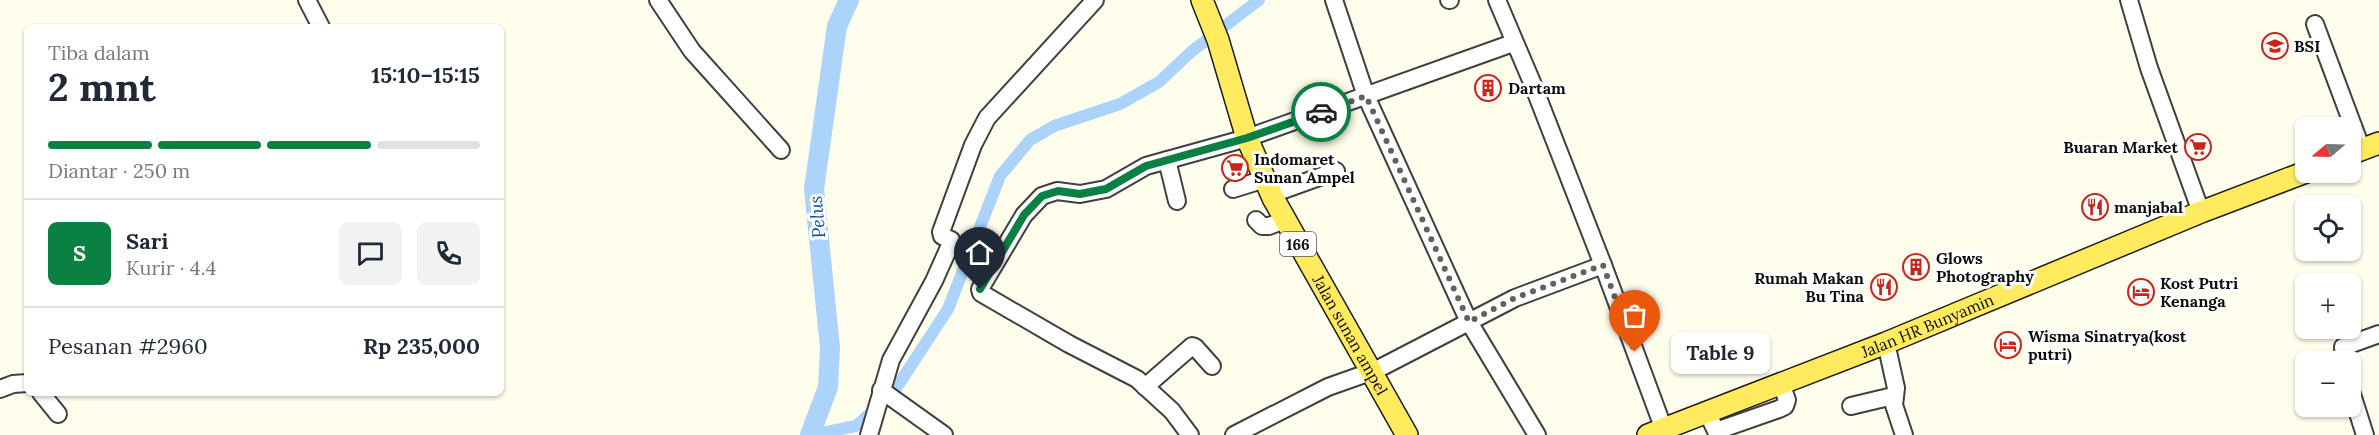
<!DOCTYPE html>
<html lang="id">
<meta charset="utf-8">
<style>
:root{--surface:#fff;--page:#f2f2f3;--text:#1f2937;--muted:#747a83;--line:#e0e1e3;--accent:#0b8043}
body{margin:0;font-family:Lora,serif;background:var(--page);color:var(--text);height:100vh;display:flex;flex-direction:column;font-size:22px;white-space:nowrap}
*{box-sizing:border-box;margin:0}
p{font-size:20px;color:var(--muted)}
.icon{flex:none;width:33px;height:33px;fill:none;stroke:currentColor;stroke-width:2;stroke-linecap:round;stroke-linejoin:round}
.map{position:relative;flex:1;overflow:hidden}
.panel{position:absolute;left:24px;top:24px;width:480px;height:372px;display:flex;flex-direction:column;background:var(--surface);border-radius:9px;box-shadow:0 2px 4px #0004}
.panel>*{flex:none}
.needle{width:39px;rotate:251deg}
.fabs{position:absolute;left:2295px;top:117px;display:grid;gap:12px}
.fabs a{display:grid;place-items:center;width:66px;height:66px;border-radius:9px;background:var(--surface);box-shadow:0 2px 4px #0004;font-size:30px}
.pin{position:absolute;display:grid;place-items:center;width:51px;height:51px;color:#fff;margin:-62px -26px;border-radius:50% 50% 50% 0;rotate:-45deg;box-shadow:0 0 6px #0007}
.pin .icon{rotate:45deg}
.courier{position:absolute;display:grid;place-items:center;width:60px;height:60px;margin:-30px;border:4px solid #0b8043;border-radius:50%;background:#fff;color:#222;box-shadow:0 2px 8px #0007}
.bubble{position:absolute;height:42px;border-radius:9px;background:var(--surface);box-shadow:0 2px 4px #0004;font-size:20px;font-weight:700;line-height:42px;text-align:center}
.summary em{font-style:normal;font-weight:700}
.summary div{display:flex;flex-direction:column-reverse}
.summary{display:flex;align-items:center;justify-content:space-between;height:102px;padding:0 24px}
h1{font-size:39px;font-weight:700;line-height:45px}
.bar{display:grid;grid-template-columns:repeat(4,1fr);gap:9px 6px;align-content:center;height:72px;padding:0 24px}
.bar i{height:8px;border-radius:4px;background:var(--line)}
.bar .selected{background:var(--accent)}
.bar p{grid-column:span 4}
.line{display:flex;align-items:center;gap:15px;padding:0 24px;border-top:2px solid var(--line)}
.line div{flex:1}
.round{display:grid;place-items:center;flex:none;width:63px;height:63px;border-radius:9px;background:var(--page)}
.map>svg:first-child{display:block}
</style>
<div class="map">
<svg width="2379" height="435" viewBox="0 0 2379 435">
<rect width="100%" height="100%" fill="#fffeed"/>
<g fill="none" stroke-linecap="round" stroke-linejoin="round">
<polyline stroke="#acd4fb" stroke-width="12" points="812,435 856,426 893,393 948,309 1000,176 1030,140 1054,126 1120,104 1159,82 1192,51 1259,0"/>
<polyline stroke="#acd4fb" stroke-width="20" points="810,435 828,387 830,348 814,189 837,26 849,0"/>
<defs>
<g id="minor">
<polyline points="307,0 321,27"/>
<polyline points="658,0 692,51 781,150"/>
<polyline points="1334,0 1366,96 1469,322 1537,435"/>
<polyline points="1449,0 1450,0"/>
<polyline points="1497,0 1531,80 1603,265 1666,435"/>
<polyline points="2129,0 2149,68 2201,212"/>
<polyline points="2315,24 2362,150"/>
<polyline points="1167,160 1177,201"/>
<polyline points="1233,189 1265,179"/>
<polyline points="1272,194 1336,171"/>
<polyline points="1256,220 1262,226 1269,226 1285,220"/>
<polyline points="1886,343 1896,388 1894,405 1904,435"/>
<polyline points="2344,362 2343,347 2379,334"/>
<polyline points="1145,387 1192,346 1195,347 1212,366"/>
<polyline points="2350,388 2365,435"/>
<polyline points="0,389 13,384 27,383"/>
<polyline points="881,390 944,435"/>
<polyline points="41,393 58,414"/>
<polyline points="1851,406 1893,396"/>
<polyline points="1707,412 1716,431 1779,409 1785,406 1787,400 1781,383"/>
<polyline points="869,435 891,360 934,281 951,243 951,240 942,236 941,232 973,145 987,118 1095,0"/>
<polyline points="1190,435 1172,411 1137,379 1069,344 981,293 980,289 1024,215 1042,196 1057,191 1080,194 1106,189 1146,166 1247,138 1513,43"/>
<polyline points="1234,435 1328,387 1376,370 1515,298 1603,265"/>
</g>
<g id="major">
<path id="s1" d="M1202,0l16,40 29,98 26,60 134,237"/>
<polyline points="2350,154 2379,143"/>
<path id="s2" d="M1648,435l238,-92 315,-131 105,-40"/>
</g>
</defs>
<use href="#minor" stroke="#404040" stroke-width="20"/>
<use href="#major" stroke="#1e1e1e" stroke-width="24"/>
<use href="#minor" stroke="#fff" stroke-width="16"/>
<use href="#major" stroke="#ffeb5d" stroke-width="21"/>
</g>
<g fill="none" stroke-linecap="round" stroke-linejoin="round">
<polyline stroke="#62615b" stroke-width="6" stroke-dasharray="0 10.8" points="1321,112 1366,96 1469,322 1515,298 1603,265 1635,352"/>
<polyline stroke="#0b8043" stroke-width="8" points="980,289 1024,215 1042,196 1058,191 1080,194 1106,189 1146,166 1247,138 1321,112"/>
</g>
<defs>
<symbol id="university-ring" viewBox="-11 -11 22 22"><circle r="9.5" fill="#fff" stroke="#c92619" stroke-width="1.5"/><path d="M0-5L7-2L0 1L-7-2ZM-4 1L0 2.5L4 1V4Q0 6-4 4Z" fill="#c92619"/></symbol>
<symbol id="building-ring" viewBox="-11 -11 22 22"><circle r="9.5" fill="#fff" stroke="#c92619" stroke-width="1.5"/><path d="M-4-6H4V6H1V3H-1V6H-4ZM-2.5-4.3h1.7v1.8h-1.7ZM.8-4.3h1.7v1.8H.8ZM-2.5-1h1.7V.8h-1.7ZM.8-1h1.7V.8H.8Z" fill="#c92619"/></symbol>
<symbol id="supermarket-ring" viewBox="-11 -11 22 22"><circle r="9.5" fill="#fff" stroke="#c92619" stroke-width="1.5"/><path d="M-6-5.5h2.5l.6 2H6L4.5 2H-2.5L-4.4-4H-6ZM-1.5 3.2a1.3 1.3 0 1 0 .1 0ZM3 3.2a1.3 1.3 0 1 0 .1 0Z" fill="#c92619"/></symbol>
<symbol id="restaurant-ring" viewBox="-11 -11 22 22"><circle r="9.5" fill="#fff" stroke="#c92619" stroke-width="1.5"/><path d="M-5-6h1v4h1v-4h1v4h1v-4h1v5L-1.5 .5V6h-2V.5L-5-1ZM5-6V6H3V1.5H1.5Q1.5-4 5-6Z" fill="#c92619"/></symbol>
<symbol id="hotel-ring" viewBox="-11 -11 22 22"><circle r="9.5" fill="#fff" stroke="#c92619" stroke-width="1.5"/><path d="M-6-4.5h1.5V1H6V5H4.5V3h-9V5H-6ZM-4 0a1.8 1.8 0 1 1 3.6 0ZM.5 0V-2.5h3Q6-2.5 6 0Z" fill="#c92619"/></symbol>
</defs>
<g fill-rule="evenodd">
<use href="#university-ring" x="2260" y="31" width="30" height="30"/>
<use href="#building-ring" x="1473" y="73" width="30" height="30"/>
<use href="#supermarket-ring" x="2183" y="132" width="30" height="30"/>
<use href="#supermarket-ring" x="1220" y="153" width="30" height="30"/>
<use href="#restaurant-ring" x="2080" y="192" width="30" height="30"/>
<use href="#building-ring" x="1901" y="252" width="30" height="30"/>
<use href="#restaurant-ring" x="1869" y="272" width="30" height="30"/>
<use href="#hotel-ring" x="2126" y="277" width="30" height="30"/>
<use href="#hotel-ring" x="1993" y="330" width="30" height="30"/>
</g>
<g text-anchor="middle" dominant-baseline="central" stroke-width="6" stroke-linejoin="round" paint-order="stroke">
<rect fill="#fff" stroke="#565656" stroke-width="1.5" x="1280" y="232" width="36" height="24" rx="4.5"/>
<g font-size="15" font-weight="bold" fill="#0d0d0d">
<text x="1298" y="244">166</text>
</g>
<g font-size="16" font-weight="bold" fill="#0d0d0d" stroke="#fff" text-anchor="start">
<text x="2294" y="46">BSI</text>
<text x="1508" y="88">Dartam</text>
<text x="2178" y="147" text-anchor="end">Buaran Market</text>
<text x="1254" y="159">Indomaret<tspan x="1254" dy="18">Sunan Ampel</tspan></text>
<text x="2114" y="207">manjabal</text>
<text x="1936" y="258">Glows<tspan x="1936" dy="18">Photography</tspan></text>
<text x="1864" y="278" text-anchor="end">Rumah Makan<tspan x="1864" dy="18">Bu Tina</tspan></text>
<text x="2160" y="283">Kost Putri<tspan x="2160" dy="18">Kenanga</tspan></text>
<text x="2028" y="336">Wisma Sinatrya(kost<tspan x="2028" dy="18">putri)</tspan></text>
</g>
<g font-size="16" fill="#0d0d0d" stroke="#fff">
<text stroke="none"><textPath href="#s2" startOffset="300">Jalan HR Bunyamin</textPath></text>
<text stroke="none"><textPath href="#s1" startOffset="368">Jalan sunan ampel</textPath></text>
</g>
<g font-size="18" font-style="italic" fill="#0c51a9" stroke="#fff">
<text transform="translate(817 217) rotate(-95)">Pelus</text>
</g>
</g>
</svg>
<div class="fabs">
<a><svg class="needle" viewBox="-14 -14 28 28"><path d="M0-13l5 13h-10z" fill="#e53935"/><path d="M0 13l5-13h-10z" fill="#747a83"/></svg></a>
<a><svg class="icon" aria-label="locate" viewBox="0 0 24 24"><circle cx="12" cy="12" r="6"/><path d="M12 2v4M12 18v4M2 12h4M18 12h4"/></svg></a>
<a>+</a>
<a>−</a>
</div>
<div class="pin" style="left:1635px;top:352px;background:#ea580c"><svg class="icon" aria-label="bag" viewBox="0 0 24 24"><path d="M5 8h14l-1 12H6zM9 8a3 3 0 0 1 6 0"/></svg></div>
<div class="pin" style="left:980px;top:289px;background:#1f2937"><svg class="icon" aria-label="home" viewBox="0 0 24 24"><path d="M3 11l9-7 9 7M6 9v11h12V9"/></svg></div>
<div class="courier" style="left:1321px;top:112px"><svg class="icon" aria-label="car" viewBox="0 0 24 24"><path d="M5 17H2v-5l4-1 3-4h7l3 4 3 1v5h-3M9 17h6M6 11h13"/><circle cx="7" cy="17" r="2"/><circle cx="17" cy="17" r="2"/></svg></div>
<div class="bubble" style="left:1671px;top:332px;width:99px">Table 9</div>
<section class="panel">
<div class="summary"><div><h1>2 mnt</h1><p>Tiba dalam</p></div><em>15:10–15:15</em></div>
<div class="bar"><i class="selected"></i><i class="selected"></i><i class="selected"></i><i></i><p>Diantar · 250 m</p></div>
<div class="line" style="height:108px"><b class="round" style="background:var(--accent);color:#fff">S</b><div><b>Sari</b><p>Kurir · 4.4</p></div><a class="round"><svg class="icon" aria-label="chat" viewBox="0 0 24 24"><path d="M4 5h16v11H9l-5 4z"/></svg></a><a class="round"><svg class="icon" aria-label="phone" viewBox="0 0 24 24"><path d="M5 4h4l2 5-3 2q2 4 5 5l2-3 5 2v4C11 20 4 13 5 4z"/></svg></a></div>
<div class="line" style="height:78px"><div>Pesanan #2960</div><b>Rp 235,000</b></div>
</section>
</div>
